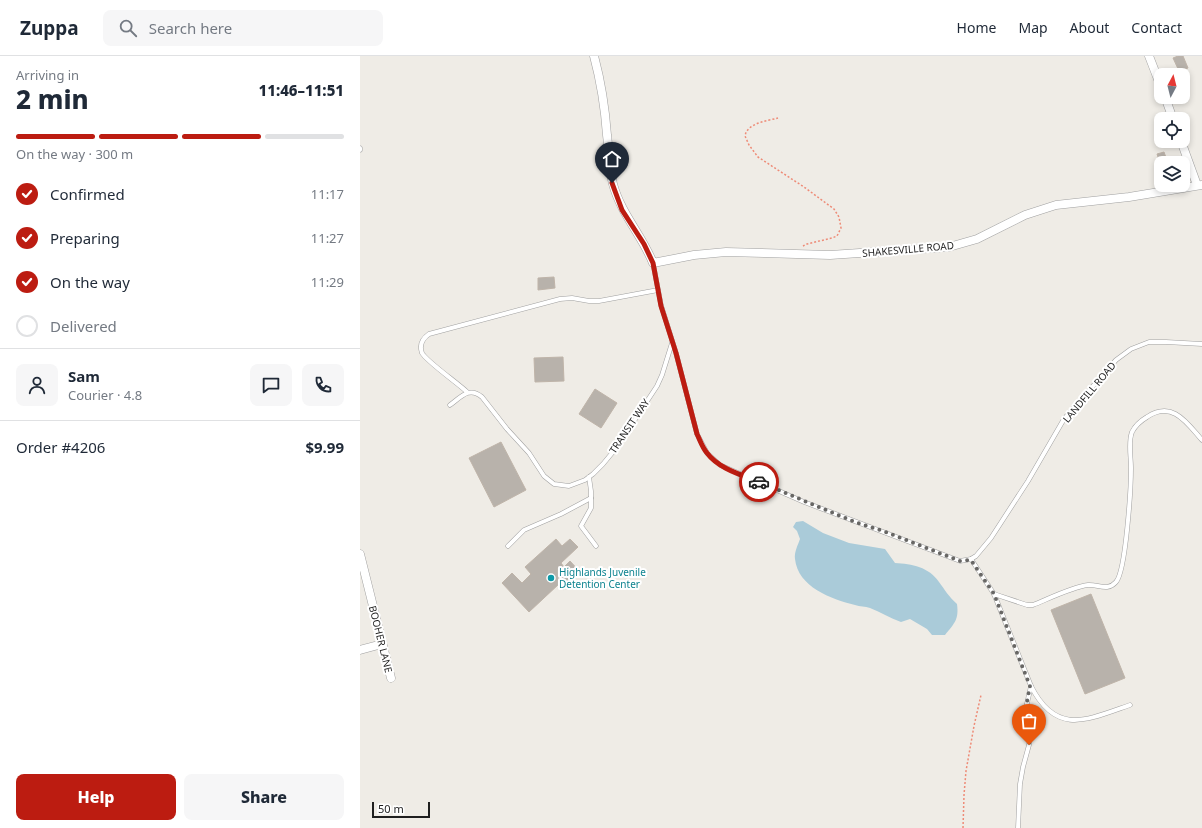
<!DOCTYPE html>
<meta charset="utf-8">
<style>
:root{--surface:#fff;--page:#f6f6f7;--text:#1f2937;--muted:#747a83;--line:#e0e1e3;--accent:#bc1c11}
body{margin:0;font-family:"Noto Sans",sans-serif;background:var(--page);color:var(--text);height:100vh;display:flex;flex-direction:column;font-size:15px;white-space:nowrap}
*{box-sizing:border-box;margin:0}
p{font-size:13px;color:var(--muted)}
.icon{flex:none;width:22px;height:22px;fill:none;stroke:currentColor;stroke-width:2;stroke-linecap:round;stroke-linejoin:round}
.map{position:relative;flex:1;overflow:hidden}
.details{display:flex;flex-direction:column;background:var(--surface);width:360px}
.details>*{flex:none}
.needle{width:26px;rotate:7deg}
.tools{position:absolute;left:794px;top:12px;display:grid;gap:8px}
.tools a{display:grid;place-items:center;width:36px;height:36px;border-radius:8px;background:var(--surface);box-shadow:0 2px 6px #0003;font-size:20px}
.scale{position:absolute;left:12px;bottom:10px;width:58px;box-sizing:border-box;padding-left:4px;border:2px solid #1f1f1f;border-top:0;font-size:11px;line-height:14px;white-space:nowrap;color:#1f1f1f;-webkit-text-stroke:3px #fff;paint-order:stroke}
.pin{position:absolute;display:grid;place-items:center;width:34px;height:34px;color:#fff;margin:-41px -17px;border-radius:50% 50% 50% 0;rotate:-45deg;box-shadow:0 0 4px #0007}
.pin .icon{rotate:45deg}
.courier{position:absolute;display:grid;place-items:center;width:40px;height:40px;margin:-20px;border:3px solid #bc1c11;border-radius:50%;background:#fff;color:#222;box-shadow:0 1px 5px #0007}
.headline em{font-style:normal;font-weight:800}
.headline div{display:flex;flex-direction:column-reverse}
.headline{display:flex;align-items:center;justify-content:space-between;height:68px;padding:0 16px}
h1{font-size:26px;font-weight:800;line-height:30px}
.bar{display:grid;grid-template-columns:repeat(4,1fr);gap:6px 4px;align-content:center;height:48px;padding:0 16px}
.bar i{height:5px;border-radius:3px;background:var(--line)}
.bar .selected{background:var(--accent)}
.bar p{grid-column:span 4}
.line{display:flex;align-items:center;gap:10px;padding:0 16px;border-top:1px solid var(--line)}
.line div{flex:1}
.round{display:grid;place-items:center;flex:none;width:42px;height:42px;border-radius:8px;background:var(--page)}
ol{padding:0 16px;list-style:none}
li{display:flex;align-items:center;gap:12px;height:44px}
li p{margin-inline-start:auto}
li .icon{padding:4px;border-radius:50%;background:var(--accent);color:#fff;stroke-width:4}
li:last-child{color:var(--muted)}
li i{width:22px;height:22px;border:2px solid var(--line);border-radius:50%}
.action{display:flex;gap:8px;margin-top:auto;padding:8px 16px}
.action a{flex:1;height:46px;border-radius:8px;background:var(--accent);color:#fff;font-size:16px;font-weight:800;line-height:46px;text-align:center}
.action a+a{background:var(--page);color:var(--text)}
header{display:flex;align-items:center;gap:24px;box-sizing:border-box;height:56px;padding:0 20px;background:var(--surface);border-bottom:1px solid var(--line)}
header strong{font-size:19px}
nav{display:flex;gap:22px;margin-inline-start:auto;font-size:14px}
.search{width:280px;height:36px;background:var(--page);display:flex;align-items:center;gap:10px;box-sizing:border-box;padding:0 14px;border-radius:8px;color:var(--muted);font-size:15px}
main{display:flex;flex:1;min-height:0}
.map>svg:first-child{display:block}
</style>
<header>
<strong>Zuppa</strong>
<div class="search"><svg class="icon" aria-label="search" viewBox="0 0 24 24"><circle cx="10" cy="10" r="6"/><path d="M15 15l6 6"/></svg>Search here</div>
<nav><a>Home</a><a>Map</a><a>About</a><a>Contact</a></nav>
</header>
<main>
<section class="details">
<div class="headline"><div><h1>2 min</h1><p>Arriving in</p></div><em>11:46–11:51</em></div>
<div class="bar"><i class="selected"></i><i class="selected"></i><i class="selected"></i><i></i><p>On the way · 300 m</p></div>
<ol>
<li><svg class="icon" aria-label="check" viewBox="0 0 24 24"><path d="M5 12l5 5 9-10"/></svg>Confirmed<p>11:17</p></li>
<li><svg class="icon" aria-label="check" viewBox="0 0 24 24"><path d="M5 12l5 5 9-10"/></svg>Preparing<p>11:27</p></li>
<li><svg class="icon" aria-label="check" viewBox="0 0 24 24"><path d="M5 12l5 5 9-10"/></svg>On the way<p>11:29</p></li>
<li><i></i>Delivered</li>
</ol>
<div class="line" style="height:72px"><a class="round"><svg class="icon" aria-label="person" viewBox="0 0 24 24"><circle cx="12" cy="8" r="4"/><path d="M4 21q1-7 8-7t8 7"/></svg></a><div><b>Sam</b><p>Courier · 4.8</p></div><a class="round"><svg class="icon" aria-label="chat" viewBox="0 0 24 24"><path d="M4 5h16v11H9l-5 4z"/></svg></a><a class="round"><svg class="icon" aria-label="phone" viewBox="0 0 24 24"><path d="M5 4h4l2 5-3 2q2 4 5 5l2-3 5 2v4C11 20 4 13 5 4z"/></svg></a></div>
<div class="line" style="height:52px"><div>Order #4206</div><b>$9.99</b></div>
<div class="action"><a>Help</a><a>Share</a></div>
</section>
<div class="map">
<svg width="842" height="772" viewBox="0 0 842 772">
<rect width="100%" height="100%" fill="#efece6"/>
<path fill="#aacbd9" d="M443,465l20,12 26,10 36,6 10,14c17,1 34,4 44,19 6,8 10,15 18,22 2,15 -2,19 -12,31h-13l-5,-6 -17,-10 -9,3c-11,-4 -21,-10 -31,-14 -5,-2 -10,-1 -15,-3 -24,-6 -57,-18 -60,-46 -1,-7 3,-14 5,-20l-3,-8 -4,-4 3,-5z"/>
<g fill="#b8b2ab" stroke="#bfb4a9">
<polygon points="818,0 823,0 828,12 819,15 813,2"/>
<polygon points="804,96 808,107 801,107 801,110 797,98"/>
<polygon points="194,221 195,232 178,234 178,222"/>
<polygon points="203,301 204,325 175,326 174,302"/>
<polygon points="235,333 257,347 241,372 219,358"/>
<polygon points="141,386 166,434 134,451 109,402"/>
<polygon points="196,483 202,490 210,483 218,491 201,507 204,511 210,505 221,517 203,534 199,528 169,556 142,527 152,517 162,527 171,518 165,511"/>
<polygon points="731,538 765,622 725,638 691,554"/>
</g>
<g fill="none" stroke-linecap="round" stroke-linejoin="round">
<defs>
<g id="service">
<polyline points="0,92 0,94"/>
<polyline points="293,207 301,249 316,297 337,378 347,397 360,409 444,446 600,505 611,503 616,500 631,482 668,425 704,363 756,304 771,293 789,286 806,286 842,288"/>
<path d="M107,336c-8,-8 -41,-31 -45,-39 -3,-8 0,-14 7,-19l131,-35 12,-1 17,3h10l59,-11"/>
<path d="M90,349c11,-8 19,-19 32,-8l25,32 22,24 15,23 10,8 15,2 16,-6 8,-6 10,-10 14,-17 40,-61 5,-11 10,-32"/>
<polyline points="229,421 231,435 231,452 221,470 236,490"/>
<polyline points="148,490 164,474 201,458 231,442"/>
<path d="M611,503l23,35 37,92c25,50 56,34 99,19"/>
<path d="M634,538l33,11h6c15,-6 39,-18 55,-20 10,-1 19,7 28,-3 10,-11 15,-95 15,-114 0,-11 -3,-26 1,-36 3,-6 10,-12 15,-15 26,-17 40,6 55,23"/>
<polyline points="658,772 660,728 663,711 669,689 670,680 665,656 671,630"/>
</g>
<g id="minor">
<path d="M234,0c7,26 11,52 13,79 2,16 2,33 6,49 8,30 29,51 40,79l41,-8 32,-3 104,3 119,-8 28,-8 48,-24 31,-10 73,-8 73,-12"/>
<polyline points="789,0 801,31"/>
<polyline points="805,41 813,63"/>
<polyline points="821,85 837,129"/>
<polyline points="0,498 31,622"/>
<polyline points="0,594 22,588"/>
</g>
</defs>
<use href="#service" stroke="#a0a0a0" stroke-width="5"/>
<use href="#minor" stroke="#a0a0a0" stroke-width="9"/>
<g stroke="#ee8b77" stroke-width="1.5" stroke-dasharray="2 2" stroke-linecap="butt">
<path d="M418,62c-11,3 -31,5 -33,18l4,9 9,12 46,30 30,22 5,8 2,11 -4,8 -5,2 -25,6 -4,2"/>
<polyline points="603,772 604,739 606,715 614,670 621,639"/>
</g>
<use href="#service" stroke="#fff" stroke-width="4"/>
<use href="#minor" stroke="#fff" stroke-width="8"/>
</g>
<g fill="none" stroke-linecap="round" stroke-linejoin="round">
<polyline stroke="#686765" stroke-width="4" stroke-dasharray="0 7.2" points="399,426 495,466 523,475 600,505 611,504 634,538 670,630 665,656 670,680 669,689"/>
<path stroke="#bc1c11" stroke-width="5" d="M252,127l10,27 22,34 9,19 8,43 15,47 21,81c3,6 5,13 10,19 12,16 35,22 52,29"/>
</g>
<circle fill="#0f9aa8" stroke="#fff" stroke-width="1.5" cx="191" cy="522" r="4"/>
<g text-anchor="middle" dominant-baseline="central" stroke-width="4" stroke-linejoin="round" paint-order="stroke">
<g font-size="10" fill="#1f1f1f" stroke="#fff">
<text transform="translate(548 193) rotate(-5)">SHAKESVILLE ROAD</text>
<text transform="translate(729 336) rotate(-50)">LANDFILL ROAD</text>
<text transform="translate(269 370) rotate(-56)">TRANSIT WAY</text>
<text transform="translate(21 583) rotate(76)">BOOHER LANE</text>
</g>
<g font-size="10" fill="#0d838f" stroke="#fff" text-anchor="start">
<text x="199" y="516">Highlands Juvenile<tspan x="199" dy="12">Detention Center</tspan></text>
</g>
</g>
</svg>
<div class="tools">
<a><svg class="needle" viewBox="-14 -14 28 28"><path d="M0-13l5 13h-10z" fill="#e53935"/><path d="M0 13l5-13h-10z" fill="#747a83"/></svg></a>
<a><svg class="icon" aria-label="locate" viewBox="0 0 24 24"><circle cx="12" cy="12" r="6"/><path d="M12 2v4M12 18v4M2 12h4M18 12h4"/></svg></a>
<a><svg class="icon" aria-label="layers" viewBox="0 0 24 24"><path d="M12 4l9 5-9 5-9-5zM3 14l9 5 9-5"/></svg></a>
</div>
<div class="scale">50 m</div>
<div class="pin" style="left:669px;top:689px;background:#ea580c"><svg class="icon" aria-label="bag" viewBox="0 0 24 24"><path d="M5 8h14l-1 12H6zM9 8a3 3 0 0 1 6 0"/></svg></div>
<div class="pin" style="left:252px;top:127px;background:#1f2937"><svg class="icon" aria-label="home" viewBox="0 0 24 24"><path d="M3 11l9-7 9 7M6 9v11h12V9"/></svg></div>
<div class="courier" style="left:399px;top:426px"><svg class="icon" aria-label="car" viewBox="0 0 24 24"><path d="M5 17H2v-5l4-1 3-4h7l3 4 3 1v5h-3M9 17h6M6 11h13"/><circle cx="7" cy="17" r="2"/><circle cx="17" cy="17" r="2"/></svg></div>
</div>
</main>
